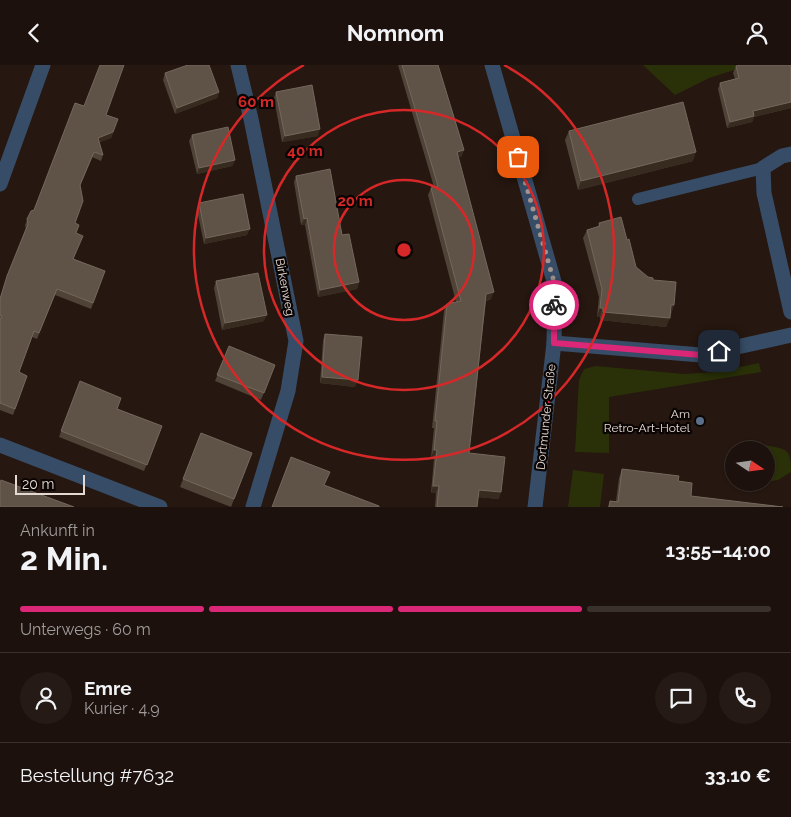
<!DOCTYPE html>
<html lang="de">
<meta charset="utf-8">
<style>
:root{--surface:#1c110c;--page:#251a15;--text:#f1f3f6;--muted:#a09d9d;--line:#3a312d;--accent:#db2777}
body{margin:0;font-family:Raleway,sans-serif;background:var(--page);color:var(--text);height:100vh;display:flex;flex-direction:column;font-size:19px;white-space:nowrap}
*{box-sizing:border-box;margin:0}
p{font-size:16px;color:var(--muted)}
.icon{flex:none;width:28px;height:28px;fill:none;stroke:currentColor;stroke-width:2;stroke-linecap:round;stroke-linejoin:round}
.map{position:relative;height:442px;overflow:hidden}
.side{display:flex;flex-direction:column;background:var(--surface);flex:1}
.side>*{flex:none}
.needle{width:32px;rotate:103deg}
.fabs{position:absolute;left:725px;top:376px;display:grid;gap:10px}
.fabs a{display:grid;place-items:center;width:50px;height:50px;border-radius:50%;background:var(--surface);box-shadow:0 1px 4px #0004,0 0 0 1px var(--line);font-size:25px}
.scale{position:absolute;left:15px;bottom:12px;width:70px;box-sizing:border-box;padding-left:5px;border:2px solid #e5d9d4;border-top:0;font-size:14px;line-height:18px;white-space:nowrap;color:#e5d9d4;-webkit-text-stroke:4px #0a0503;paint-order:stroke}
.pin{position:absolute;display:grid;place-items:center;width:42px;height:42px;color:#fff;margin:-21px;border-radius:10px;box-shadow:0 2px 8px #0006}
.courier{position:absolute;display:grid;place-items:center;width:50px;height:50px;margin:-25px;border:4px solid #db2777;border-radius:50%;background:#fff;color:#222;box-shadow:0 1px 6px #0007}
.overview em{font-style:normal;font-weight:700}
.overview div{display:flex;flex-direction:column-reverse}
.overview{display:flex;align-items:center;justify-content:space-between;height:85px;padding:0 20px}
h1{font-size:32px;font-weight:700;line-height:38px}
.bar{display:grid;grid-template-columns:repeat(4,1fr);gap:8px 5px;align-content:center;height:60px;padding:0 20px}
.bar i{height:6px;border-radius:4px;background:var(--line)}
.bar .on{background:var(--accent)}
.bar p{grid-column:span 4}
.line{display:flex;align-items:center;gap:12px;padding:0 20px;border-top:1px solid var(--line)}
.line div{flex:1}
.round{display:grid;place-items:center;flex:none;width:52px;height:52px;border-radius:26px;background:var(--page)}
header{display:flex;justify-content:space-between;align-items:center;height:65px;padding:0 20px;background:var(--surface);font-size:22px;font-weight:700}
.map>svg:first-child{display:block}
</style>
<header><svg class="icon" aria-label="back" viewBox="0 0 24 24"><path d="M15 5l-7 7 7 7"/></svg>Nomnom<svg class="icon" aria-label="person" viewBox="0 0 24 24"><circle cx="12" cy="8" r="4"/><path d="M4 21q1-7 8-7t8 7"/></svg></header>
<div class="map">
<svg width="791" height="442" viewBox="0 0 791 442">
<rect width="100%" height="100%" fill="#261710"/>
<g fill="#2a3108">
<polygon points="643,0 750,0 709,13 675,30"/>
<polygon points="759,298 761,307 609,332 609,388 575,387 579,315 584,304 596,301 684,309 716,307"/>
<path d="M765,380c22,5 26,2 26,27l-13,8 -12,2v-32h-18z"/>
<polygon points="573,405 604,409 600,442 568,442"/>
</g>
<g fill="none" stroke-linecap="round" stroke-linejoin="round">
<polyline stroke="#374d67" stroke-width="12" points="638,134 763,103"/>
<g stroke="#374d67" stroke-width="15">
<polyline points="238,0 251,54 296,276 288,326 253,442"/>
<polyline points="492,0 555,220 554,278 535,442"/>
<polyline points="791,89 782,91 763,103 764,128 791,247"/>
<polyline points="0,119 43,0"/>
<polyline points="554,278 701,290 791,270"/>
<polyline points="0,380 160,442"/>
</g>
</g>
<g fill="#4e4336">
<polygon points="398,0 438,0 464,85 461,92 458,92 491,234 486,236 469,388 499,434 478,432 477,442 435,442 436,428 431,428 434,392 431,392 434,363 432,363 444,246 447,239 456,237 428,130 431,123 434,122"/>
<polygon points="791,0 791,43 754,52 752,57 727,63 718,24 720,18 735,14 733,8 736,1"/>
<polygon points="165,8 219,27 217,33 175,49 163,15"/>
<polygon points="276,27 318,71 282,77 274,33"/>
<polygon points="106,50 118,54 111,73 99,77 103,90 101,96 92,92 80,121 75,158 76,168 74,194 105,206 91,244 55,230 37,274 32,272 19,307 27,311 13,350 0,345 0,233 26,164 25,160 31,146 34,145"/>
<polygon points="569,66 693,96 578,125 565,75"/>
<polygon points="192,70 235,95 232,101 197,109 189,76"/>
<polygon points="296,111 342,170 359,217 357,224 318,232 305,160 301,160 294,117"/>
<polygon points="199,138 247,170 204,179 197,145"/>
<polygon points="599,158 627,175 636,202 648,212 653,215 674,240 671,249 670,249 666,262 600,255 600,252 597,252 599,232 583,173 587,165 598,162"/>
<polygon points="216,216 264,256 222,265 214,223"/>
<polygon points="325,269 355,322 320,318 323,275"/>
<polygon points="229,281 275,300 261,335 215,316"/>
<polygon points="80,316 117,344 162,361 144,406 59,372"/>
<polygon points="201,368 249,396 231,442 180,422"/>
<polygon points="622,404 678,416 691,431 783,442 608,442 610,436 616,436 619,413"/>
</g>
<g fill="#372b20">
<polygon points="219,27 217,33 175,49 177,43"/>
<polygon points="791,37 791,43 754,52 752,57 727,63 730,57 753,46"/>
<polygon points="320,64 318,71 282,77 285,71"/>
<polygon points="113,67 111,73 96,79 98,73"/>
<polygon points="464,85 461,92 454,94 457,87"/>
<polygon points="696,87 693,96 578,125 581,116"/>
<polygon points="235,95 232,101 197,109 199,103"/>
<polygon points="307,153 305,160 301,160 304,154"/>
<polygon points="250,164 247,170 204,179 206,173"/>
<polygon points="359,217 357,224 318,232 320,225"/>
<polygon points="494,227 491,234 484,236 486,229"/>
<polygon points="671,240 674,240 671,249 668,248"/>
<polygon points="600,243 603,243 600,252 597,252"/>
<polygon points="603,247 670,253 666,262 600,255"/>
<polygon points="267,250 264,256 222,265 225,258"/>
<polygon points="322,312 358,315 355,322 320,318"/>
<polygon points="434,385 437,385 434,392 431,392"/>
<polygon points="433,421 439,421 436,428 431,428"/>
<polygon points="479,425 501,427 499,434 476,432"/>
</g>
<g fill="#5f5347" stroke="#74685d">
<polygon points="100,0 124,0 106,50 118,54 113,67 98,73 103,90 94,87 80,120 83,136 75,158 79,160 76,168 83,171 73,194 105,206 93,238 57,224 39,268 34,266 19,307 27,311 15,344 0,338 0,255 2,251 0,250 0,234 7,211 28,159 27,154 31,146 34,145 75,38 84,41"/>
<polygon points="188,0 209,0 219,27 177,43 165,8"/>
<polygon points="402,0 438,0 464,85 457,87 494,227 486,229 469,388 505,392 501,427 479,425 477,442 437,442 439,421 433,421 437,385 434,385 437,356 435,356 447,239 461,236 431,123 438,121"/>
<polygon points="741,0 791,0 791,37 753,46 754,51 730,57 720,18 739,13 736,1"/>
<polygon points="312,20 320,64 285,71 276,27"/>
<polygon points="683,37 696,87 581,116 569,66"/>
<polygon points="228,62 235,95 199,103 192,70"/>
<polygon points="330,104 342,170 349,169 359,217 320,225 307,153 304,154 296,111"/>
<polygon points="243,129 250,164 206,173 199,138"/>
<polygon points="621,152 627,175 629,174 636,202 648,212 653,213 653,215 676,217 674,240 671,240 670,253 603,247 603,243 600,243 602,224 587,165 600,161 599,158"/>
<polygon points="258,208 267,250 225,258 216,216"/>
<polygon points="325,269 362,272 358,315 322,312"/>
<polygon points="229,281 275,300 264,328 217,310"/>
<polygon points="80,316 121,333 117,344 162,361 147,400 61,366"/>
<polygon points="201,368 252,388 234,434 183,414"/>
<polygon points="291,392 330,407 324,420 379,441 379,442 272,442"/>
<polygon points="622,404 679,411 678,416 692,418 691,431 783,442 609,442 610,436 618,437"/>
<polygon points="1,415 74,442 0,442 0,418"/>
</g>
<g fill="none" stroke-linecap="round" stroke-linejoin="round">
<polyline stroke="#a2958f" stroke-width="5" stroke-dasharray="0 9" points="518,92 555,220 554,240"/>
<polyline stroke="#db2777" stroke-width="6" points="554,240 554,278 701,290 719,286"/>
</g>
<g fill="none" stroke="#d62828" stroke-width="2.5">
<circle cx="404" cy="185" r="70"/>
<circle cx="404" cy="185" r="140"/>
<path d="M504 0A210 210 0 1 1 304 0"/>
</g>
<circle fill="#5c6f8a" stroke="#0a0503" stroke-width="2" cx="700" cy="356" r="5"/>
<g text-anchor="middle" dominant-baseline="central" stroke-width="4.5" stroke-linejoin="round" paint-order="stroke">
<g font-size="12" fill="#e5d9d4" stroke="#0a0503">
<text transform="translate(285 222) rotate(79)">Birkenweg</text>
<text transform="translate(546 352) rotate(-84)">Dortmunder Straße</text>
</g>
<g font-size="12" fill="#e5d9d4" stroke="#0a0503" text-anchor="end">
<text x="690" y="349">Am<tspan x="690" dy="14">Retro-Art-Hotel</tspan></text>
</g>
</g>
<circle cx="404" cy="185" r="8" fill="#d62828" stroke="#0a0503" stroke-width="2.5"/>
<g font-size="15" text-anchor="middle" font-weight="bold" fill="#d62828" stroke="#0a0503" stroke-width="4.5" stroke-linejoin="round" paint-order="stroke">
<text x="256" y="42">60 m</text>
<text x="305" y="91">40 m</text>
<text x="355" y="141">20 m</text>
</g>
</svg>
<div class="fabs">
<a><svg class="needle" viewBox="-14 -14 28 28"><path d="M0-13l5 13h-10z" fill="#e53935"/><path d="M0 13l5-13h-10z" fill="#a09d9d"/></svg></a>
</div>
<div class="scale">20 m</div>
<div class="pin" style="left:518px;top:92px;background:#ea580c"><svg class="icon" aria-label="bag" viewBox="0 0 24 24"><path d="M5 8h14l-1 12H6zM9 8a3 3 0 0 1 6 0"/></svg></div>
<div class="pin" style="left:719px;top:286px;background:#1f2937"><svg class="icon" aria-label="home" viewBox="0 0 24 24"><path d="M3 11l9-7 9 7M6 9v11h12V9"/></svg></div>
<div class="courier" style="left:554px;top:240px"><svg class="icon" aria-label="bike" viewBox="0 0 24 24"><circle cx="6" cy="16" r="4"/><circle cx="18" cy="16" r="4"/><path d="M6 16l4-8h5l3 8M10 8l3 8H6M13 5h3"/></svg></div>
</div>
<section class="side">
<div class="overview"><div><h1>2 Min.</h1><p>Ankunft in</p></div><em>13:55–14:00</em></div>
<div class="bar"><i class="on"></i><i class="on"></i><i class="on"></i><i></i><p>Unterwegs · 60 m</p></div>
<div class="line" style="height:90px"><a class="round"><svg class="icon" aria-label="person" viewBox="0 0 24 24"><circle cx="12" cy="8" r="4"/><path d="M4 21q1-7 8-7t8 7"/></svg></a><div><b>Emre</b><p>Kurier · 4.9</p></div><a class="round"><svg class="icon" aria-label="chat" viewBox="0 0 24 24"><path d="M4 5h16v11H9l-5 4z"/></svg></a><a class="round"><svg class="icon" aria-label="phone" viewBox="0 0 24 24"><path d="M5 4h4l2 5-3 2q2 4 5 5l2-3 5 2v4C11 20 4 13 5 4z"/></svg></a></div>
<div class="line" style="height:65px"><div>Bestellung #7632</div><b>33.10 €</b></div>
</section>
